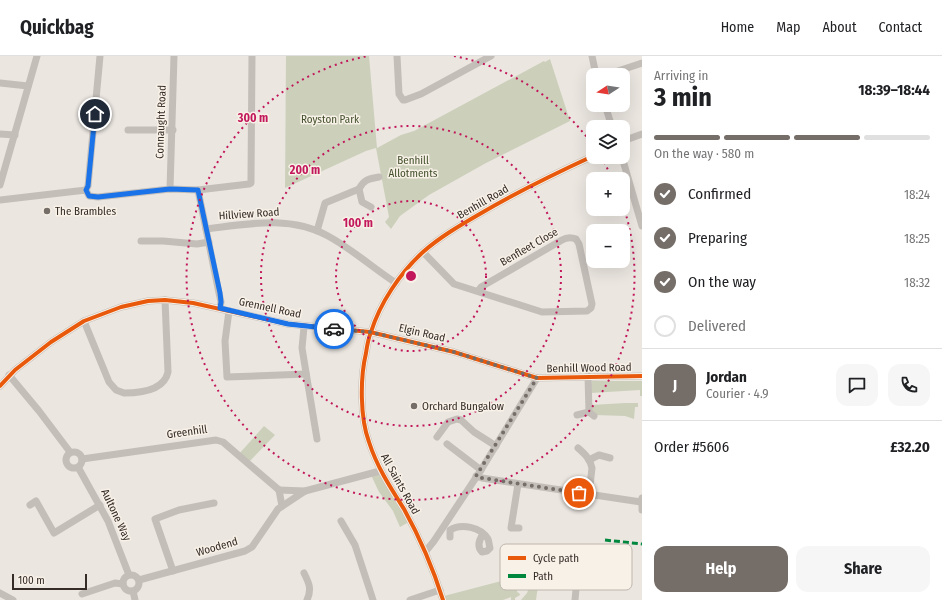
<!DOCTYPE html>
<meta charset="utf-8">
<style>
:root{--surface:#fff;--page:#f6f6f6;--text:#202124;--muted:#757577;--line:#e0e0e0;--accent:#756d68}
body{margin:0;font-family:"Fira Sans Condensed",sans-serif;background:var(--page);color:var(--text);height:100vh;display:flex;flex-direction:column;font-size:15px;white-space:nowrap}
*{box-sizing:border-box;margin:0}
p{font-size:13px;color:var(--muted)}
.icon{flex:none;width:22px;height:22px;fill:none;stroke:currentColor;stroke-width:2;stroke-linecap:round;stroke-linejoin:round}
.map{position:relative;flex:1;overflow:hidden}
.sheet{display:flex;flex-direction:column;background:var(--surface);width:300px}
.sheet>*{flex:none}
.needle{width:26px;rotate:258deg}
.controls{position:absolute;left:586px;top:12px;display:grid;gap:8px}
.controls a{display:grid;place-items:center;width:44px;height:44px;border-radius:8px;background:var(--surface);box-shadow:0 4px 16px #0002;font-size:20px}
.scale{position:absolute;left:12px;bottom:10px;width:75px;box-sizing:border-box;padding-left:4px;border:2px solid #352c28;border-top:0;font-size:11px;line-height:14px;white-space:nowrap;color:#352c28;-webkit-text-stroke:3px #f8f1e7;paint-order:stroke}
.pin{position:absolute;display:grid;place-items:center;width:34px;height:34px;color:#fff;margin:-17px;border:2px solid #fff;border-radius:50%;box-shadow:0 1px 4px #0007}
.courier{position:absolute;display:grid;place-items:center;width:40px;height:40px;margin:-20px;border:3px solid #1a73e8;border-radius:50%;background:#fff;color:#222;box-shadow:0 1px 5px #0007}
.summary em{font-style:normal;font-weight:700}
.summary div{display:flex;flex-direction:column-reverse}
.summary{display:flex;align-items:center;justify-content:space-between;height:68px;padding:0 12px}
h1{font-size:26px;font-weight:700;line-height:30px}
.bar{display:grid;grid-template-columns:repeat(4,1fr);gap:6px 4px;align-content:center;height:48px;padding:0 12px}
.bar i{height:5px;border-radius:3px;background:var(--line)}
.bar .active{background:var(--accent)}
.bar p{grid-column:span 4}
.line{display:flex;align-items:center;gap:10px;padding:0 12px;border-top:1px solid var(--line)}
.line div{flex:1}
.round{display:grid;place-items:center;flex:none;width:42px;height:42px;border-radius:12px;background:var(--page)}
ol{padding:0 12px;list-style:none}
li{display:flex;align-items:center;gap:12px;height:44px}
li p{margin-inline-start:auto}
li .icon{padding:4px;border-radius:50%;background:var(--accent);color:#fff;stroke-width:4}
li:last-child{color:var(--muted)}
li i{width:22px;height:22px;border:2px solid var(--line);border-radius:50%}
.primary-button{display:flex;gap:8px;margin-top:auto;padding:8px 12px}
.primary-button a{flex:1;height:46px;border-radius:12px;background:var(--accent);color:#fff;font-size:16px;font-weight:700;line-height:46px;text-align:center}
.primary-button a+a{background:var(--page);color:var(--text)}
header{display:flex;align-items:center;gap:24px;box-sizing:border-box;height:56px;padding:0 20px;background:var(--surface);border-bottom:1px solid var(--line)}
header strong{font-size:19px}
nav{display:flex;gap:22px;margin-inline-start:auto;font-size:14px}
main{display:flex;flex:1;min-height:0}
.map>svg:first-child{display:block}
</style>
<header>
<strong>Quickbag</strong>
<nav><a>Home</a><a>Map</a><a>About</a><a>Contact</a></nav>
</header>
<main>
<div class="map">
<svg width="642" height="544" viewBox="0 0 642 544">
<rect width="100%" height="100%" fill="#ebe6e0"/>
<g fill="#ccd0bb">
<polygon points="286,0 369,0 377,92 401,79 414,75 544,5 545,6 550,3 570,65 486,107 429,139 400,160 391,173 385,166 389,161 376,92 366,95 285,132"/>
<polygon points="592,325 642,325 642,340 640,340 640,334 591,337 591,327"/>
<polygon points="625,347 638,347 638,351 635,351 634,363 625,360 595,359 591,355 591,349"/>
<polygon points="264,370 275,379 247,408 238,399"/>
<polygon points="380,416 409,466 400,471 393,455 379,436 371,419"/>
<polygon points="513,522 513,526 523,528 518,529 517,536 519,537 520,539 515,542 515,544 511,544 511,541 503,544 445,544 444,540"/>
<polygon points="530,529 538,530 536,544 521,544 527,537"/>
</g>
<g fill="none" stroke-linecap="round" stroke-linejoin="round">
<g stroke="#c4beb9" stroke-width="7">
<polyline points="397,0 399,38 403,44 405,44 421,38 491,0"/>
<polyline points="592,0 596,19"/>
<polyline points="606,19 642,7"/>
<polyline points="0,27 28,30"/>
<polyline points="605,49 612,71"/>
<polyline points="128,74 173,74"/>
<polyline points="0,78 15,79"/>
<polyline points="623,85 642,78"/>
<polyline points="622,101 642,170"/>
<polyline points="0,129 37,0"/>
<polyline points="170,133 174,0"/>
<polyline points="359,133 362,146 371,151"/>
<polyline points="86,134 88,130 100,0"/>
<polyline points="198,134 219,237 221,246 220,252"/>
<polyline points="0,144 86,134 89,140 98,141 170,133 198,134 249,128 251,127 251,122 252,0"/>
<path d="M206,173c41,-5 84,-14 122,7 24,13 45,32 68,47"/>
<path d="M317,175l8,-28 34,-14c5,-10 10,-10 20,-12"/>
<polyline points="141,185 163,185 197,188 209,186"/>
<path d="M423,196l31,32 88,28 45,-1 4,-3 1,-4 -13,-60 -3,-5c-5,-2 -9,-2 -14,1l-81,47 -3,4"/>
<polyline points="229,255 225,285 227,321 306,318"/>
<path d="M84,265l25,61 7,8 8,3c16,0 40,-2 44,-21l-3,-72"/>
<polyline points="304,271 302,292 317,383"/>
<polyline points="9,319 39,355 70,396"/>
<polyline points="588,320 589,356 594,360"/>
<polyline points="0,330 15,314 51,286 84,265 121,251 148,245 165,244 193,247 288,268 370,276 454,296 537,322 642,320"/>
<polyline points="577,359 589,356"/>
<polyline points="437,381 448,366 457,363 461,364 474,376 496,390"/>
<polyline points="447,388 481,414"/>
<path d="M578,392c7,6 12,11 14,20l-3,26"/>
<circle cx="74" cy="404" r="8"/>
<polyline points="82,403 216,384 223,386 279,434"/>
<polyline points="589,404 599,399 610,402"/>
<polyline points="78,411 108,465 129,519"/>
<polyline points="476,420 482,422 641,446"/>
<polyline points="518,428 511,472 519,472"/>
<polyline points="279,434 305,435"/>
<polyline points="279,434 282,450"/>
<polyline points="642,442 642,454"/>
<polyline points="30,449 36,445 54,477 100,449"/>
<polyline points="341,465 355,489 373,544"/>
<path d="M450,481v-7c11,-7 31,-3 38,9 1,2 1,6 2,9l-3,3 -5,1c-5,-5 -3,-12 1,-18"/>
<polyline points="426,495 434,485 481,414 537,322"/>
<polyline points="173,515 155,463 179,454 214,447"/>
<path d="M304,517c5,10 8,16 3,27"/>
<circle cx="131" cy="527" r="8"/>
<polyline points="139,524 245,495 252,491 278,453 305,435 380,415"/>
<polyline points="133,535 135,544"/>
<polyline points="0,537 13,544"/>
<polyline points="82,538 115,527 123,528"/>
<polyline points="410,544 440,534"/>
<path d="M443,544c-10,-32 -23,-62 -39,-91 -14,-22 -27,-42 -35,-67 -9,-24 -9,-64 -3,-89 1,-7 2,-14 5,-21 9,-29 29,-59 52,-80 17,-15 36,-26 55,-37 37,-22 76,-41 115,-59"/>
<polyline points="575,544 579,501"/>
</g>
<polyline stroke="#00873e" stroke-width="3" stroke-dasharray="6 3" stroke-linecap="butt" points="605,484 642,488"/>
<defs>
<g id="cycleway">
<polyline points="0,330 15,314 51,286 84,265 121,251 148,245 165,244 193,247 288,268 370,276 454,296 537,322 642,320"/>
<path d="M443,544c-10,-32 -23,-62 -39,-91 -14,-22 -27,-42 -35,-67 -9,-24 -9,-64 -3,-89 1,-7 2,-14 5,-21 9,-29 29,-59 52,-80 17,-15 36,-26 55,-37 37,-22 76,-41 115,-59"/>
</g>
</defs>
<use href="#cycleway" stroke="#f8f1e7" stroke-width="6"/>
<use href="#cycleway" stroke="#e8590c" stroke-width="4"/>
</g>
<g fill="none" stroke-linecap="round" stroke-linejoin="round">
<polyline stroke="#756d68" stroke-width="4" stroke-dasharray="0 7.2" points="334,273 370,276 454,296 537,322 476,420 482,422 579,437"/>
<polyline stroke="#1a73e8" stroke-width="5" points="95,58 88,130 86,134 89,140 98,141 170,133 198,134 220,237 221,246 220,252 288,268 334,273"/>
</g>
<g fill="none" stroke="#c2185b" stroke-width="2" stroke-dasharray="2 4">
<circle cx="411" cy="220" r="75"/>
<circle cx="411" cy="220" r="150"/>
<path d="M454 0A224 224 0 0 1 592 88M601 101A224 224 0 0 1 612 122M623 149A224 224 0 1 1 368 0"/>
</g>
<g fill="#756d68" stroke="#f8f1e7" stroke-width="1.5">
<circle cx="47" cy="155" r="4"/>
<circle cx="414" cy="350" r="4"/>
</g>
<g text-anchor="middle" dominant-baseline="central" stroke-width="3" stroke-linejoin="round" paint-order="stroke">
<g font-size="11" fill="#43512d" stroke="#f8f1e7">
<text x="330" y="63">Royston Park</text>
<text x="413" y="104">Benhill<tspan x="413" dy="13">Allotments</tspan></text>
</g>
<g font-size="11" fill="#352c28" stroke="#f8f1e7">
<text transform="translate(161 66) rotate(-88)">Connaught Road</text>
<text transform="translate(483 146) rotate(-30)">Benhill Road</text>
<text transform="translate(249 158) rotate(-4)">Hillview Road</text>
<text transform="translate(529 191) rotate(-30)">Benfleet Close</text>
<text transform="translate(270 252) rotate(12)">Grennell Road</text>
<text transform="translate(422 277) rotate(13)">Elgin Road</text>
<text transform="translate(589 312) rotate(-1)">Benhill Wood Road</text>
<text transform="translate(187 376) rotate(-8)">Greenhill</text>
<text transform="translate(400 428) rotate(61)">All Saints Road</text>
<text transform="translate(116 459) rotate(65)">Aultone Way</text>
<text transform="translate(217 491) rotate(-16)">Woodend</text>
</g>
<g font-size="11" fill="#352c28" stroke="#f8f1e7" text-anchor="start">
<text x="55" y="155">The Brambles</text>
<text x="422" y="350">Orchard Bungalow</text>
</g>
</g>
<rect x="500" y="488" width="132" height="46" rx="6" fill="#f8f1e7" stroke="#beb6ae" stroke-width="1"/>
<rect x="508" y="500" width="18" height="4" fill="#e8590c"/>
<rect x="508" y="518" width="18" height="4" fill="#00873e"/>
<g font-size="11" fill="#352c28">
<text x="533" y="506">Cycle path</text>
<text x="533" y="524">Path</text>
</g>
<circle cx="411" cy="220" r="6" fill="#c2185b" stroke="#f8f1e7" stroke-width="2"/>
<g font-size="12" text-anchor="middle" font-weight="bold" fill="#c2185b" stroke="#f8f1e7" stroke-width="3" stroke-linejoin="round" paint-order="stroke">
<text x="253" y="66">300 m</text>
<text x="305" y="118">200 m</text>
<text x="358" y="171">100 m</text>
</g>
</svg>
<div class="controls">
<a><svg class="needle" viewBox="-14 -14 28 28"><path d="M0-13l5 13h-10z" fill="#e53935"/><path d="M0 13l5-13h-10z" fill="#757577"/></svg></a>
<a><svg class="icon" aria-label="layers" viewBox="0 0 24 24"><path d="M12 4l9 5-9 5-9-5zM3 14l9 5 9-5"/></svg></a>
<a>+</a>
<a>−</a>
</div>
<div class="scale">100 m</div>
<div class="pin" style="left:579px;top:437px;background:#ea580c"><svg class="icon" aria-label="bag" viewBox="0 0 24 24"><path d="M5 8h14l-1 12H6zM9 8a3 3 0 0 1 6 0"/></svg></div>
<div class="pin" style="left:95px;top:58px;background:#1f2937"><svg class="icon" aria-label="home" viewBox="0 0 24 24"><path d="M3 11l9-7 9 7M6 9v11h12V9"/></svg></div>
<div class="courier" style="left:334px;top:273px"><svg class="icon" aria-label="car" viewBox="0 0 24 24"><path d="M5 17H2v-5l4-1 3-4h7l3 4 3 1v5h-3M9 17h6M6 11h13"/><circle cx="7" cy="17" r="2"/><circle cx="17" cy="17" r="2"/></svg></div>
</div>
<section class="sheet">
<div class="summary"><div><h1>3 min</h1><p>Arriving in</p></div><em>18:39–18:44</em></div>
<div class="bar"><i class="active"></i><i class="active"></i><i class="active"></i><i></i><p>On the way · 580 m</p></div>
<ol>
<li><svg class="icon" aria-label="check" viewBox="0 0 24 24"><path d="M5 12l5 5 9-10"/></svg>Confirmed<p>18:24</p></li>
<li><svg class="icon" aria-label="check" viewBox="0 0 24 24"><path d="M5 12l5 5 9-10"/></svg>Preparing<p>18:25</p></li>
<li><svg class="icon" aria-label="check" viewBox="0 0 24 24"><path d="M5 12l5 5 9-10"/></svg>On the way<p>18:32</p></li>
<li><i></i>Delivered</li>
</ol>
<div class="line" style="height:72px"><b class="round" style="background:var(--accent);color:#fff">J</b><div><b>Jordan</b><p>Courier · 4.9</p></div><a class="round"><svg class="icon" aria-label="chat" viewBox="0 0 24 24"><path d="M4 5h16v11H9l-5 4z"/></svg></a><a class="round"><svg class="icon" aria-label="phone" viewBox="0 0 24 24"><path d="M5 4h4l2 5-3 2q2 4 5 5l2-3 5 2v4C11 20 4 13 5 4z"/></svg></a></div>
<div class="line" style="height:52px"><div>Order #5606</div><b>£32.20</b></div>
<div class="primary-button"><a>Help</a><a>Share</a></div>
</section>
</main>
